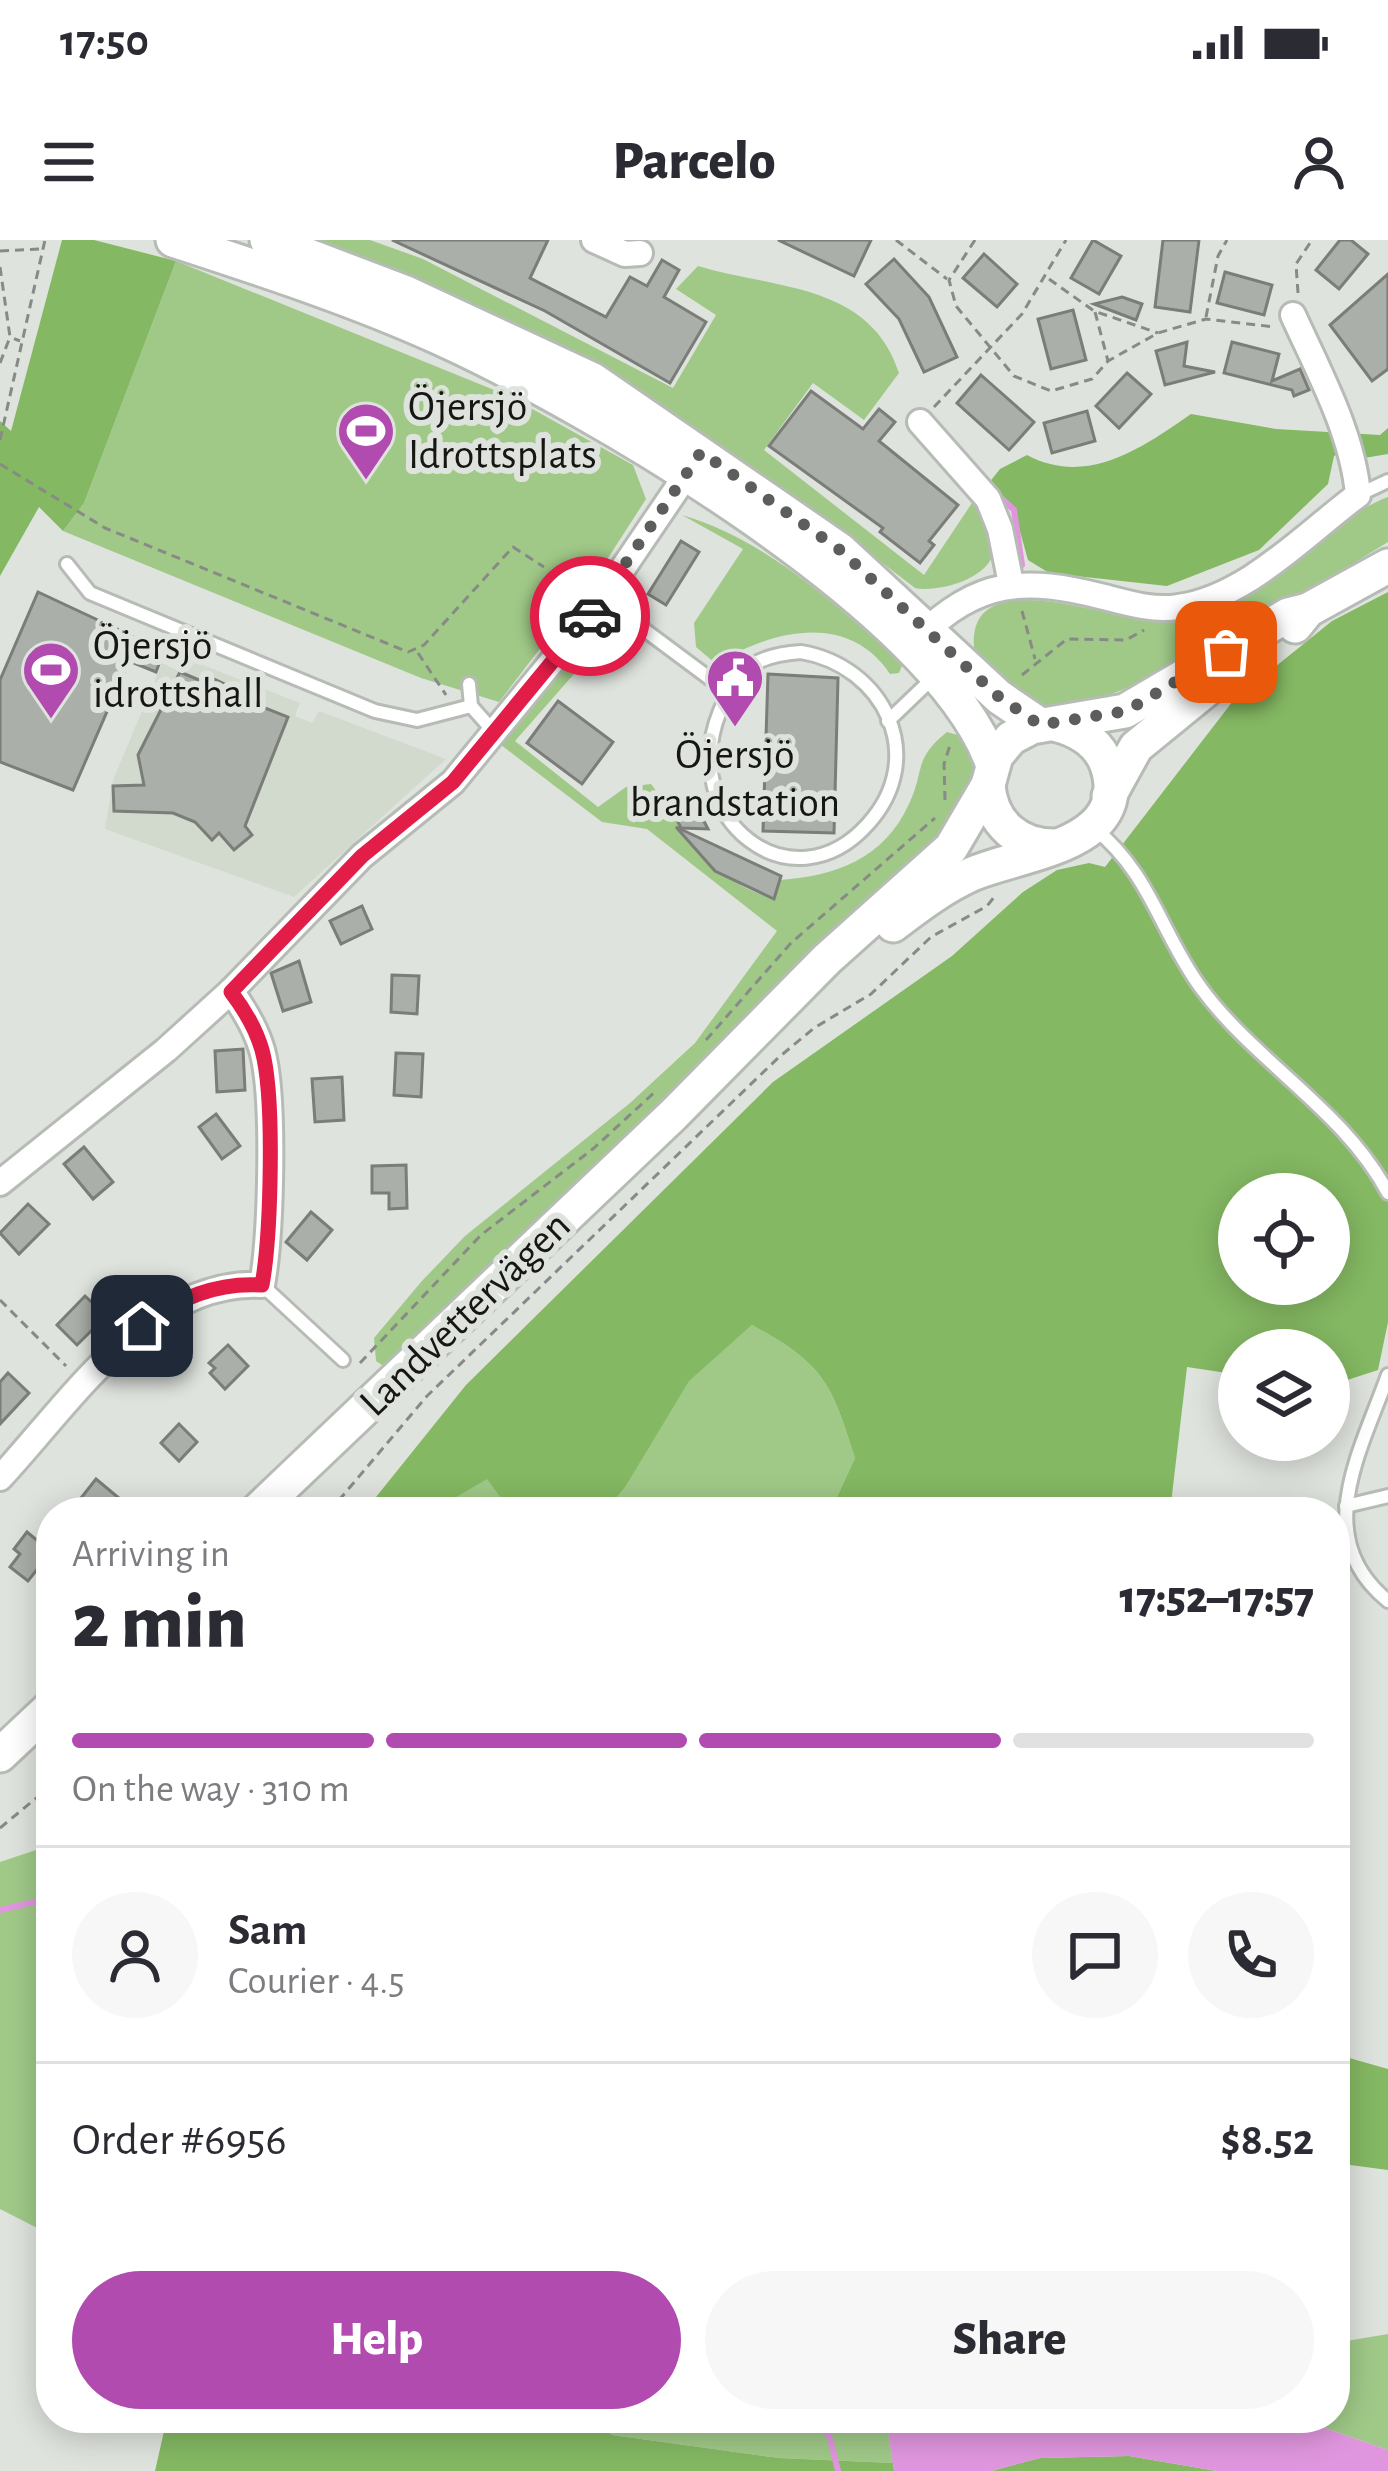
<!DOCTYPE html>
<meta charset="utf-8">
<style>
:root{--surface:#fff;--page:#f7f7f7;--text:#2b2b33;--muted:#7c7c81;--line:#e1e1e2;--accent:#b14bb0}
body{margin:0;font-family:"Alegreya Sans",sans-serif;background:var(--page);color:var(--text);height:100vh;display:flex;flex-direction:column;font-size:45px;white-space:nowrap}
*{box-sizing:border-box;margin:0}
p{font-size:39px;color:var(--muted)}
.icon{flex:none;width:66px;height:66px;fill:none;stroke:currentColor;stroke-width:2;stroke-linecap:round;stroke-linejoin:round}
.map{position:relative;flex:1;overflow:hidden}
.side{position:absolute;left:36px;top:1257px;width:1314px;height:936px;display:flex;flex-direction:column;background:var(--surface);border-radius:48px;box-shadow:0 6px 30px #0003}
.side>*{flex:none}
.tools{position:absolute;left:1218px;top:933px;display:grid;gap:24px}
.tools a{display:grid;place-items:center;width:132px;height:132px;border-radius:50%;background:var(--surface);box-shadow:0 6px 30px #0003;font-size:60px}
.pin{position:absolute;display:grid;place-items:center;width:102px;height:102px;color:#fff;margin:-51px;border-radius:24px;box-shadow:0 6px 18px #0006}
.courier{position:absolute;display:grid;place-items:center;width:120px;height:120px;margin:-60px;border:9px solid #e11d48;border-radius:50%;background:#fff;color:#222;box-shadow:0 3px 15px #0007}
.head em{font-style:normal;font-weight:800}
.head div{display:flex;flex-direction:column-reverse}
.head{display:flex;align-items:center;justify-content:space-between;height:204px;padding:0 36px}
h1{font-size:78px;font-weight:800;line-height:90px}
.bar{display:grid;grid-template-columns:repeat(4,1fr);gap:18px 12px;align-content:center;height:144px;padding:0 36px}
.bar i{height:15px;border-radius:9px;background:var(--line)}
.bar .active{background:var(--accent)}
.bar p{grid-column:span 4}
.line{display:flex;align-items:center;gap:30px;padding:0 36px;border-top:3px solid var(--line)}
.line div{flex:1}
.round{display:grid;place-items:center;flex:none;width:126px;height:126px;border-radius:63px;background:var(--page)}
.button{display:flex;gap:24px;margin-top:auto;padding:24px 36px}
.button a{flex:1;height:138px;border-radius:72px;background:var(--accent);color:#fff;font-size:48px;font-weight:800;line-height:138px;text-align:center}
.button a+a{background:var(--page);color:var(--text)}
.status{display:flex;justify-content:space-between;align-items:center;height:84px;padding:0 60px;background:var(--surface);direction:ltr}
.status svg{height:33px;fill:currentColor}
header{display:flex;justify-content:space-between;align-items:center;height:156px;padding:0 36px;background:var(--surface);font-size:54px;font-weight:800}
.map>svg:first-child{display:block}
</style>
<div class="status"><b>17:50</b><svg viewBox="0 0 49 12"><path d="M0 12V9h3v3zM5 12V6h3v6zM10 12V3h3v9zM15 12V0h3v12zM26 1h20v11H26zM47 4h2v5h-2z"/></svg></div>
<header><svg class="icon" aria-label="menu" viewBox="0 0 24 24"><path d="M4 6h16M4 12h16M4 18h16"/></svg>Parcelo<svg class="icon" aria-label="person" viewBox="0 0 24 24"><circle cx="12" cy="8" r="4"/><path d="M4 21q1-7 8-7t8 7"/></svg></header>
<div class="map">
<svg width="1388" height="2231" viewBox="0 0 1388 2231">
<rect width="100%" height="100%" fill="#dfe3dd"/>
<polygon fill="#d2dacd" points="185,418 300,463 295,476 312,483 319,471 446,519 294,657 105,589 113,540 162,423 179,431"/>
<g fill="#a0c988">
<path d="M301,0h69l53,19 250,129 43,-73 -40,-26 22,-23c75,23 172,16 201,107l-35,47 -51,-37 -49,67 160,125 54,-81c5,16 17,40 16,55 -2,30 -58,44 -79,39 -198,-152 -374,-271 -614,-348z"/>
<polygon points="176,21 509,156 633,225 646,259 601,329 499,462 421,438 63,291 84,263"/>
<path d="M1388,257v45c-68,41 -284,188 -356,161 -20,-8 -41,-33 -57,-47 -17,-104 144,-31 189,-34 94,-5 144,-94 224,-125z"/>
<path d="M682,275c86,25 154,91 221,148l-4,10 -9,1c-42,-63 -118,-44 -174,-10l-20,-17 -2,-24 49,-74z"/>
<path d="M618,384l5,5 -27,20 -81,92 83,66 28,-20 25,-3c41,54 52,91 122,115l7,-19c55,-4 104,-21 129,-76 16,-34 4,-45 38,-72l25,7 10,23 -17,51 -385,377 -195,177 -9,-6 -2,-23 47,-56 44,-46 165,-133 65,-60 82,-112 -130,-102 -45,-7 -101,-77 99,-120z"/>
<path d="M752,1085c71,39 79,56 103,133l-25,54h-225l21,-26 63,-106z"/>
<polygon points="487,1238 507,1266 504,1272 431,1272"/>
<polygon points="51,1605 51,1995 0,1969 0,1622"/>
<polygon points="1388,2094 1388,2210 1296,2178 1335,2178 1335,2103"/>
<polygon points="594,2178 886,2178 893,2223 779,2218 612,2195"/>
</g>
<g fill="#84b862" fill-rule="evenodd">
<polygon points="62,0 94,0 176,21 84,263 63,291 39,267 0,336 0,181 11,191"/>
<path d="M1191,174l85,15 104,6 8,-7v26l-24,4 -10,-11 -20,9 -6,28 -69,66 -92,36 -118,-13 -21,-13 -14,-50 -26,-26 12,-15 27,-14c60,32 115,-7 164,-41z"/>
<path d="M1388,352v730l-10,48 -49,16v-36h-90v32l-12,-9 -40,-6 -17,145h-340l25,-54c-24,-77 -32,-94 -103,-133l-63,56 -63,105 -21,26h-101l2,-7 -19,-26 -56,33h-67l102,-127 307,-303 179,-126 71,-64 34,-22 32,-7 16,4 128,-166 99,-80zM1239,954h90v90h-90z"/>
<polygon points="1335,1814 1388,1829 1388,1930 1335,1923"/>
<polygon points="167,2178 594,2178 612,2195 779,2218 893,2223 894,2231 155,2231"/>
<polygon points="1129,2216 1217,2231 991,2231 1040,2218"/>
</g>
<polygon fill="#e096de" points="886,2178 1296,2178 1388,2210 1388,2231 1217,2231 1129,2216 1040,2218 991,2231 894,2231"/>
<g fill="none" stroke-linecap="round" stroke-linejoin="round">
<g stroke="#e096de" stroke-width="6">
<polyline points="996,253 1014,270 1022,325"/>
<polyline points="0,1670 51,1658"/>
<polyline points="746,2178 771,2178"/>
<polyline points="815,2178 830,2198 838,2231"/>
</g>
</g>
<g fill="#abafa9" stroke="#7a7d78" stroke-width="3">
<polygon points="392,0 548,0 530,38 606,77 630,37 647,46 662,20 679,30 664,57 706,82 670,143 545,71"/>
<polygon points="778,0 871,0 854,36"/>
<polygon points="1093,0 1121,16 1099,54 1071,38"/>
<polygon points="1163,0 1199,0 1190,72 1155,67"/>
<polygon points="1340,0 1351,0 1368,14 1339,49 1316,30"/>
<polygon points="984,14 1017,44 997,67 963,38"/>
<polygon points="894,19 929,57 957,117 924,132 899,79 866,44"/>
<polygon points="1225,32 1272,45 1264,75 1217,63"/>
<polygon points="1388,34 1388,129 1372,141 1330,85"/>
<polygon points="1122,57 1142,64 1136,80 1094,64"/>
<polygon points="1073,70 1086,120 1051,129 1038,79"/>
<polygon points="1187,102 1184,126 1215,132 1165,145 1156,111"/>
<polygon points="1232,102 1279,114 1272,141 1300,129 1309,150 1294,156 1292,150 1224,133"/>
<polygon points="1127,133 1151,154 1119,188 1096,166"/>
<polygon points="981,135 1034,182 1009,210 957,163"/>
<polygon points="811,151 863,189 879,169 895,182 879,201 958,265 929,301 934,305 920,323 880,292 883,288 769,206"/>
<polygon points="1087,171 1095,201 1052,213 1044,183"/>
<polygon points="681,301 699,312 666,365 648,354"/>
<polygon points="38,352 164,411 156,432 129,421 73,550 0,522 0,440"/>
<polygon points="180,432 211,445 214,439 237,450 235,456 288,477 245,586 252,595 234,610 219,593 212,600 195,582 173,573 114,571 113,546 144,545 138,515"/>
<polygon points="768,434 838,438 834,593 763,591"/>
<polygon points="558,461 613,502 582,544 527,503"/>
<polygon points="696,566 708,589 681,588 674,574"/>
<polygon points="676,587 781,636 774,659 715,631"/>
<polygon points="362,666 372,689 341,704 330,681"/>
<polygon points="299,721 311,762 283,771 271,733"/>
<polygon points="392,735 419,736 417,774 391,772"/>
<polygon points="243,809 245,850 217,852 215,811"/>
<polygon points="396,813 423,814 421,857 394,855"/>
<polygon points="342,837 344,880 315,882 312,839"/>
<polygon points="216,874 240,906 222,919 199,887"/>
<polygon points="84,907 113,942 93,959 64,924"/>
<polygon points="406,925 407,968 389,969 389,953 372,953 372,926"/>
<polygon points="28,964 49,984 19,1014 0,993"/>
<polygon points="311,972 332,990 307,1020 286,1002"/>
<polygon points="85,1056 106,1076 77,1105 57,1085"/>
<polygon points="228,1105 248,1126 225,1149 210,1133 215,1128 209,1123"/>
<polygon points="8,1133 29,1153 0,1184 0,1142"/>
<polygon points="179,1184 197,1202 179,1221 161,1203"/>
<polygon points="96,1239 120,1259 109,1272 70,1272"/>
<polygon points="27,1292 51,1312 28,1341 10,1327 20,1314 14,1309"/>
</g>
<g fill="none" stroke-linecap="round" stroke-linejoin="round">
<defs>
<g id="lane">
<polyline points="1358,255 1388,241"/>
<polyline points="67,324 90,353 375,471 417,480 471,466"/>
<polyline points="546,355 559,338 596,368"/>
<polyline points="603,359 728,452"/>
<path d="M801,412c83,14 128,105 67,172 -77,86 -192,-6 -148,-113 17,-42 35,-56 81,-59z"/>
<polyline points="469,444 471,466 495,493"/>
<polyline points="888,481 935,436"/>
<path d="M1094,588c57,46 66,104 107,160 54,74 144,123 187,205"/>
<polyline points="262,1045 343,1120"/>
<path d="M1388,1135c-28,78 -78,163 0,226"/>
<polyline points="1346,1266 1388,1256"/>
</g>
<g id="street">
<polyline points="594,0 625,14 640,13"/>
<polyline points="920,182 988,259 1000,289 1011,344"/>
<path d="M917,399c62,-61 108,-62 187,-42 23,6 50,14 74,10 68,-9 126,-72 180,-112 -5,-61 -40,-125 -65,-180"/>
<polyline points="0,943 166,810 231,751 362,616 453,542 596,368 693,225"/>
<path d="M0,1238c70,-75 150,-200 262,-193 9,-50 13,-189 0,-235 -6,-21 -18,-41 -31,-59"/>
</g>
<g id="secondary">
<path d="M173,0c89,29 181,59 265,97 150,68 499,270 554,426"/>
<polyline points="267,0 406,53 593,140 840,310 999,457 1040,485"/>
<polyline points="1295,386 1308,370 1388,326"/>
<path d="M988,545c3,38 30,62 68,61"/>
<polyline points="1109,556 1136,507 1223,436"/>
<path d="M893,685c25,-19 50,-38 79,-51 48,-21 162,-28 135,-109 -8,-22 -27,-34 -49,-40"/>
<polyline points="256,1272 673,875 827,719 951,608 988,545 996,516 1011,498 1032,487 1125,471 1288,375 1308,370"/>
<polyline points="0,1515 51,1467"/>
</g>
</defs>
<use href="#lane" stroke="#b7bbb5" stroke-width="18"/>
<use href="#street" stroke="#b7bbb5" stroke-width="30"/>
<use href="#secondary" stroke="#b7bbb5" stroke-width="39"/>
<g stroke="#888a86" stroke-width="3" stroke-dasharray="9 6" stroke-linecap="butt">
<polyline points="896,0 947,39"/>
<polyline points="975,0 949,40 956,66 1014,136 1051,151 1092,139 1108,121 1158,93 1206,79 1275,87"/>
<polyline points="0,11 41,9"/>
<polyline points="0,27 10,97 20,101"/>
<polyline points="1049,39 1094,71 1158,93"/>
<polyline points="1298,53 1296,24 1312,0"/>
<polyline points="1095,72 1108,121"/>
<polyline points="1206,77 1218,16 1227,0"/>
<polyline points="0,123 10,97"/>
<polyline points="934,167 1022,74 1066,0"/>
<polyline points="0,200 45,0"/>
<polyline points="0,224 105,288 408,412 424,405 513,307 544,327"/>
<polyline points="1022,371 1035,419"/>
<polyline points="418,413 446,455"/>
<polyline points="1022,435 1067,399 1126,400 1144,390"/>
<polyline points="945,560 944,524 950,505"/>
<polyline points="706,800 791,703 935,578"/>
<polyline points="0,1060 66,1126"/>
<polyline points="360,1123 481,995 594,908 657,850"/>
<polyline points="329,1272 427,1156 778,818 814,788 871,754 931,697 987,666 995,656"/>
<polyline points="0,1588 51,1546"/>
</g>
<use href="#lane" stroke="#fff" stroke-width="12"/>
<use href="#street" stroke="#fff" stroke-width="24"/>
<use href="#secondary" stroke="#fff" stroke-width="33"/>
</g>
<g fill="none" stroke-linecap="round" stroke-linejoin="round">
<polyline stroke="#5c5e5b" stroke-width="12" stroke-dasharray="0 21.6" points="590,376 701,212 840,310 999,457 1040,485 1126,471 1226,412"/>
<path stroke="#e11d48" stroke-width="15" d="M142,1086c37,-28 74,-44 120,-41 9,-50 13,-188 0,-235 -6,-21 -18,-41 -31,-58l131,-136 91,-74 137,-166"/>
</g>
<defs>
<symbol id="stadium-pin" viewBox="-11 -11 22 30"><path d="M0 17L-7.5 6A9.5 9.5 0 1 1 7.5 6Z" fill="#b14bb0" stroke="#dfe3dd"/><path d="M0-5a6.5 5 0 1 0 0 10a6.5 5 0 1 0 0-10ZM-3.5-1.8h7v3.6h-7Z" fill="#fff"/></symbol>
<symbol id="civic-pin" viewBox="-11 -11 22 30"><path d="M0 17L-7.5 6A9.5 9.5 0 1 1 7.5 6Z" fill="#b14bb0" stroke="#dfe3dd"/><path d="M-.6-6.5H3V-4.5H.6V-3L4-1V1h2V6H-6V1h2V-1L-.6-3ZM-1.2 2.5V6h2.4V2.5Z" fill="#fff"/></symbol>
</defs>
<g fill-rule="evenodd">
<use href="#stadium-pin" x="333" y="158" width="66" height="90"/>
<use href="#stadium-pin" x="18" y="397" width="66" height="90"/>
<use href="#civic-pin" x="702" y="405" width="66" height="90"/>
</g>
<g text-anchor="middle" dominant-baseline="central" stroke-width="12" stroke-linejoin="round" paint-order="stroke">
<g font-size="42" fill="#161715" stroke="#dfe3dd" text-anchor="start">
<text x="408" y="167">Öjersjö<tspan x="408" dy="48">Idrottsplats</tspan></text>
<text x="93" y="406">Öjersjö<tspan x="93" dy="48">idrottshall</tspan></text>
<text x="735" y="515" text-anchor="middle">Öjersjö<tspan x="735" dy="48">brandstation</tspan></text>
</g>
<g font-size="42" fill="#161715" stroke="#dfe3dd">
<text transform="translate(465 1074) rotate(-44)">Landvettervägen</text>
</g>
</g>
</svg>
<div class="tools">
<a><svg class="icon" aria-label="locate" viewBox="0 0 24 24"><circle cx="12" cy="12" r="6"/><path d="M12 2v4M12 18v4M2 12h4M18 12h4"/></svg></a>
<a><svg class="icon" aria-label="layers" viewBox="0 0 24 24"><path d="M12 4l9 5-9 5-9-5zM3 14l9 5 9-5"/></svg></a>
</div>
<div class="pin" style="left:1226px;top:412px;background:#ea580c"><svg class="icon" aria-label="bag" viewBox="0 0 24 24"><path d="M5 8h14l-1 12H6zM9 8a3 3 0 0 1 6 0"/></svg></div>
<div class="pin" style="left:142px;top:1086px;background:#1f2937"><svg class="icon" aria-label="home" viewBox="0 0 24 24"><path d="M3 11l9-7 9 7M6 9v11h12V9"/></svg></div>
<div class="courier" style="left:590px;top:376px"><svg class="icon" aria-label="car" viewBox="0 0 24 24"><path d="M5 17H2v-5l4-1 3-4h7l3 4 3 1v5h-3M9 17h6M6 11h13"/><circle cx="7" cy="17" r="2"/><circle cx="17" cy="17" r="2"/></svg></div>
<section class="side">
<div class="head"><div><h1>2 min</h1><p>Arriving in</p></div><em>17:52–17:57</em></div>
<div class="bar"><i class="active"></i><i class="active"></i><i class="active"></i><i></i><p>On the way · 310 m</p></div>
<div class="line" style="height:216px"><a class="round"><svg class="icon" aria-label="person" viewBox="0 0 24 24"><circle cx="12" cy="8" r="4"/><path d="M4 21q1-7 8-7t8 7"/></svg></a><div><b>Sam</b><p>Courier · 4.5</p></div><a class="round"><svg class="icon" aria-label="chat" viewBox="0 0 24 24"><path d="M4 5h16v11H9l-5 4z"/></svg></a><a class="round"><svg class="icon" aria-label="phone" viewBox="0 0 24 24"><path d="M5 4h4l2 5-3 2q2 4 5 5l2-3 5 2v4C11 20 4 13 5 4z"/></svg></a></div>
<div class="line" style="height:156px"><div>Order #6956</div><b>$8.52</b></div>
<div class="button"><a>Help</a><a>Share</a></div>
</section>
</div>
